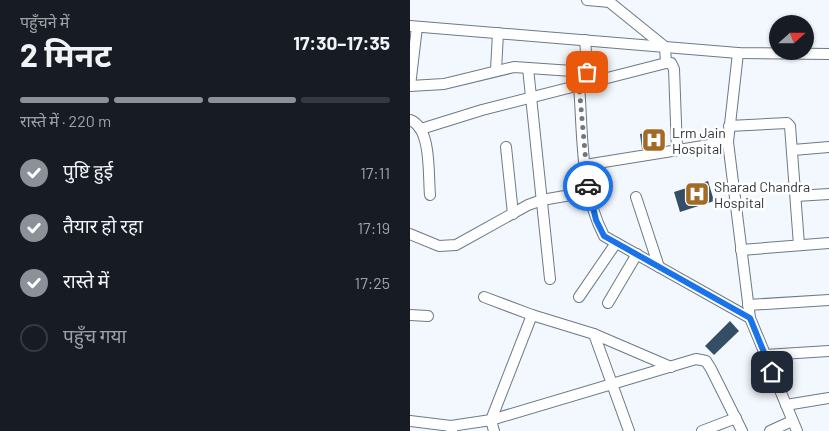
<!DOCTYPE html>
<html lang="hi">
<meta charset="utf-8">
<style>
:root{--surface:#171b24;--page:#242831;--text:#f1f3f6;--muted:#9ea1a6;--line:#363941;--accent:#8c9099}
body{margin:0;font-family:Barlow,"Noto Sans Devanagari",sans-serif;background:var(--page);color:var(--text);height:100vh;display:flex;flex-direction:column;font-size:19px;white-space:nowrap}
*{box-sizing:border-box;margin:0}
p{font-size:16px;color:var(--muted)}
.icon{flex:none;width:28px;height:28px;fill:none;stroke:currentColor;stroke-width:2;stroke-linecap:round;stroke-linejoin:round}
.map{position:relative;flex:1;overflow:hidden}
.sheet{display:flex;flex-direction:column;background:var(--surface);width:410px}
.sheet>*{flex:none}
.needle{width:32px;rotate:69deg}
.controls{position:absolute;left:359px;top:15px;display:grid;gap:10px}
.controls a{display:grid;place-items:center;width:45px;height:45px;border-radius:50%;background:var(--surface);box-shadow:0 1px 4px #0004;font-size:25px}
.pin{position:absolute;display:grid;place-items:center;width:42px;height:42px;color:#fff;margin:-21px;border-radius:10px;box-shadow:0 2px 8px #0006}
.courier{position:absolute;display:grid;place-items:center;width:50px;height:50px;margin:-25px;border:4px solid #1a73e8;border-radius:50%;background:#fff;color:#222;box-shadow:0 1px 6px #0007}
.head em{font-style:normal;font-weight:700}
.head div{display:flex;flex-direction:column-reverse}
.head{display:flex;align-items:center;justify-content:space-between;height:85px;padding:0 20px}
h1{font-size:32px;font-weight:700;line-height:38px}
.bar{display:grid;grid-template-columns:repeat(4,1fr);gap:8px 5px;align-content:center;height:60px;padding:0 20px}
.bar i{height:6px;border-radius:4px;background:var(--line)}
.bar .selected{background:var(--accent)}
.bar p{grid-column:span 4}
ol{padding:0 20px;list-style:none}
li{display:flex;align-items:center;gap:15px;height:55px}
li p{margin-inline-start:auto}
li .icon{padding:5px;border-radius:50%;background:var(--accent);color:#fff;stroke-width:4}
li:last-child{color:var(--muted)}
li i{width:28px;height:28px;border:2px solid var(--line);border-radius:50%}
main{display:flex;flex:1;min-height:0}
.map>svg:first-child{display:block}
</style>
<main>
<section class="sheet">
<div class="head"><div><h1>2 मिनट</h1><p>पहुँचने में</p></div><em>17:30–17:35</em></div>
<div class="bar"><i class="selected"></i><i class="selected"></i><i class="selected"></i><i></i><p>रास्ते में · 220 m</p></div>
<ol>
<li><svg class="icon" aria-label="check" viewBox="0 0 24 24"><path d="M5 12l5 5 9-10"/></svg>पुष्टि हुई<p>17:11</p></li>
<li><svg class="icon" aria-label="check" viewBox="0 0 24 24"><path d="M5 12l5 5 9-10"/></svg>तैयार हो रहा<p>17:19</p></li>
<li><svg class="icon" aria-label="check" viewBox="0 0 24 24"><path d="M5 12l5 5 9-10"/></svg>रास्ते में<p>17:25</p></li>
<li><i></i>पहुँच गया</li>
</ol>
</section>
<div class="map">
<svg width="419" height="431" viewBox="0 0 419 431">
<rect width="100%" height="100%" fill="#f2f8fe"/>
<g fill="#344e66">
<polygon points="252,130 254,145 232,149 230,134"/>
<polygon points="298,181 304,201 270,212 264,192"/>
<polygon points="320,321 329,331 304,355 295,346"/>
</g>
<g fill="none" stroke-linecap="round" stroke-linejoin="round">
<defs>
<g id="minor">
<polyline points="177,0 200,2"/>
<polyline points="0,26 328,53 419,54"/>
<polyline points="175,40 178,77"/>
<polyline points="328,53 318,142 340,318"/>
<polyline points="256,63 261,63 264,69 267,150"/>
<polyline points="118,68 140,279"/>
<polyline points="86,70 88,33"/>
<path d="M169,85c4,50 1,105 25,151l146,82 47,113"/>
<polyline points="0,86 34,84 104,67 177,72"/>
<polyline points="0,86 7,27"/>
<path d="M0,120c22,8 18,55 20,75"/>
<polyline points="319,126 377,123 380,126 389,245"/>
<polyline points="11,129 72,110 256,63 255,47 197,0"/>
<polyline points="96,147 103,214"/>
<polyline points="383,150 419,147"/>
<polyline points="175,165 318,142"/>
<polyline points="386,196 419,194"/>
<polyline points="226,197 249,267"/>
<polyline points="0,234 29,246 46,245 118,205 132,200 178,192"/>
<polyline points="331,250 419,243"/>
<polyline points="74,297 122,315"/>
<polyline points="169,297 206,243"/>
<polyline points="198,303 227,254"/>
<polyline points="338,305 419,300"/>
<polyline points="0,315 18,316"/>
<polyline points="184,334 219,431"/>
<polyline points="355,355 419,351"/>
<polyline points="376,405 419,398"/>
<polyline points="0,421 41,426"/>
<polyline points="42,431 41,426 81,420 286,359 296,361 301,369 332,431"/>
<polyline points="84,431 81,420 122,315 184,334 261,367"/>
<polyline points="292,431 326,418"/>
<polyline points="360,431 382,421"/>
</g>
</defs>
<use href="#minor" stroke="#6c7a88" stroke-width="12"/>
<use href="#minor" stroke="#fff" stroke-width="10"/>
</g>
<g fill="none" stroke-linecap="round" stroke-linejoin="round">
<polyline stroke="#71777d" stroke-width="5" stroke-dasharray="0 9" points="177,72 178,83 169,85 178,186"/>
<polyline stroke="#1a73e8" stroke-width="6" points="178,186 186,220 194,236 340,318 362,372"/>
</g>
<defs>
<symbol id="hospital-square" viewBox="-11 -11 22 22"><rect x="-9" y="-9" width="18" height="18" rx="4" fill="#a26a27" stroke="#fff"/><path d="M-5-5h3v3.5h4V-5h3V5h-3V1.5h-4V5h-3Z" fill="#fff"/></symbol>
</defs>
<g fill-rule="evenodd">
<use href="#hospital-square" x="230" y="126" width="28" height="28"/>
<use href="#hospital-square" x="273" y="180" width="28" height="28"/>
</g>
<g text-anchor="middle" dominant-baseline="central" stroke-width="5" stroke-linejoin="round" paint-order="stroke">
<g font-size="14" fill="#2c3238" stroke="#fff" text-anchor="start">
<text x="262" y="132">Lrm Jain<tspan x="262" dy="16">Hospital</tspan></text>
<text x="304" y="186">Sharad Chandra<tspan x="304" dy="16">Hospital</tspan></text>
</g>
</g>
</svg>
<div class="controls">
<a><svg class="needle" viewBox="-14 -14 28 28"><path d="M0-13l5 13h-10z" fill="#e53935"/><path d="M0 13l5-13h-10z" fill="#9ea1a6"/></svg></a>
</div>
<div class="pin" style="left:177px;top:72px;background:#ea580c"><svg class="icon" aria-label="bag" viewBox="0 0 24 24"><path d="M5 8h14l-1 12H6zM9 8a3 3 0 0 1 6 0"/></svg></div>
<div class="pin" style="left:362px;top:372px;background:#1f2937"><svg class="icon" aria-label="home" viewBox="0 0 24 24"><path d="M3 11l9-7 9 7M6 9v11h12V9"/></svg></div>
<div class="courier" style="left:178px;top:186px"><svg class="icon" aria-label="car" viewBox="0 0 24 24"><path d="M5 17H2v-5l4-1 3-4h7l3 4 3 1v5h-3M9 17h6M6 11h13"/><circle cx="7" cy="17" r="2"/><circle cx="17" cy="17" r="2"/></svg></div>
</div>
</main>
